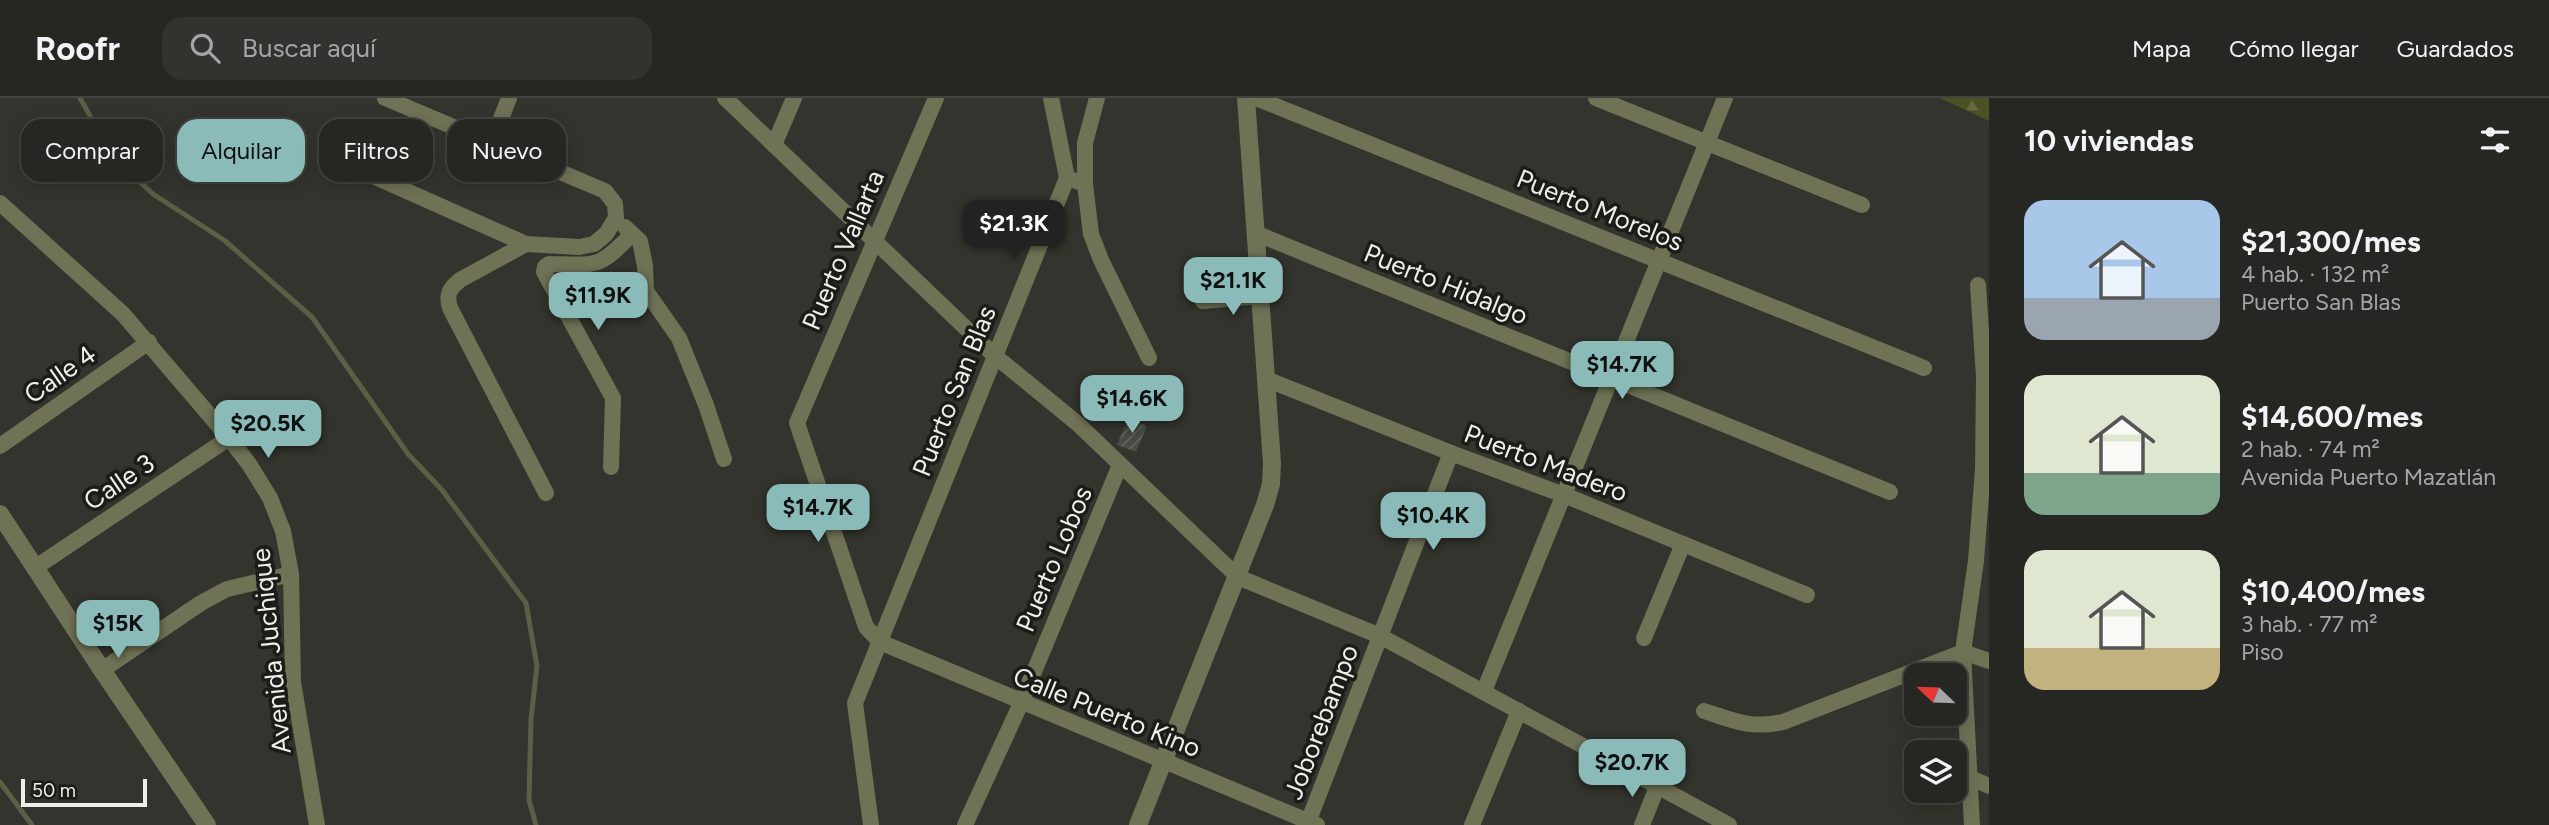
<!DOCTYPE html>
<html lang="es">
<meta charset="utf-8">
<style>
:root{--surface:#262722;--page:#32332f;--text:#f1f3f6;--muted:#a4a5a5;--line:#424440;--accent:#8bbbb9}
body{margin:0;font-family:Figtree,sans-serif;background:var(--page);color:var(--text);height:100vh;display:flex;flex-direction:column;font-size:26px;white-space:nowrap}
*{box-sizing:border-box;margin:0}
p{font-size:23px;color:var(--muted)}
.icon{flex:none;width:38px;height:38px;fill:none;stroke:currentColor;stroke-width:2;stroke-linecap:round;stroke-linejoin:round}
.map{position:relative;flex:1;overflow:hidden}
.panel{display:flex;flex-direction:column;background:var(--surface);width:560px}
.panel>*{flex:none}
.hud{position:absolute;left:21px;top:21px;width:665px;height:63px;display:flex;gap:14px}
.needle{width:46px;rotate:293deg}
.controls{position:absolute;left:1904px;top:565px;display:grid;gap:14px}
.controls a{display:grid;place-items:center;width:63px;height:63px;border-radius:14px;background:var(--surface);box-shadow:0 4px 18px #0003,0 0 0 2px var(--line);font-size:35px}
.scale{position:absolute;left:21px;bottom:18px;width:126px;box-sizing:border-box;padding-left:7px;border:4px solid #eeefeb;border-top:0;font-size:19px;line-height:24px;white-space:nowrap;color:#eeefeb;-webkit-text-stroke:5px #1b1b18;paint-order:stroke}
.price{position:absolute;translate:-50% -60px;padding:0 16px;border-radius:14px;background:var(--accent);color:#111;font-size:23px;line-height:46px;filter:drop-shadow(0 2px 4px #0008)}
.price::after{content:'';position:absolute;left:50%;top:42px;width:21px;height:16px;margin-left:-10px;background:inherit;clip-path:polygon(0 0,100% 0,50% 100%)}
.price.on{background:#222;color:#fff}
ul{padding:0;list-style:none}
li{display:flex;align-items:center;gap:21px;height:175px;padding:0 35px}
li span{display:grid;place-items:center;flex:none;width:196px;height:140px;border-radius:21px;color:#555}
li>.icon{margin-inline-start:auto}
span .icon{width:84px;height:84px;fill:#fffc;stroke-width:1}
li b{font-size:30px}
h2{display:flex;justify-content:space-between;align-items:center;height:84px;padding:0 35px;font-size:30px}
.chip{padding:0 24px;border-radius:21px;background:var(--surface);box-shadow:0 4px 18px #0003,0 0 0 2px var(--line);font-size:24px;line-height:63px}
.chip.on{background:var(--accent);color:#111}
header{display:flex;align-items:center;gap:42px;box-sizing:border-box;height:98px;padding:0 35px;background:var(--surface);border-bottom:2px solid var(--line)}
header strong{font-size:33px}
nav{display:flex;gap:38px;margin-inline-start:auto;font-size:24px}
.search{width:490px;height:63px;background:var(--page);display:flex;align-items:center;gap:18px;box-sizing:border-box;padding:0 24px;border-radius:21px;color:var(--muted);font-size:26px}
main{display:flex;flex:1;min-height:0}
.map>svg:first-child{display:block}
.forest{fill:url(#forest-firs)}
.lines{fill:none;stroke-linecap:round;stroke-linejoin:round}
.stream{stroke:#5d5e46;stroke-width:5}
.building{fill:url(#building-hatch)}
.minor{stroke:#6f7255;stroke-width:16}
.tertiary{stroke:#6f7255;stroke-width:18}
.labels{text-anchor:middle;stroke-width:7;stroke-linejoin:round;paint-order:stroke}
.street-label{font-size:26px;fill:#eeefeb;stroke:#1b1b18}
</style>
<header>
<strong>Roofr</strong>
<div class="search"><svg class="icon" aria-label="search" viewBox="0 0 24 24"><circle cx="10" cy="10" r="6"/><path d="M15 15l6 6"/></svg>Buscar aquí</div>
<nav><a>Mapa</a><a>Cómo llegar</a><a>Guardados</a></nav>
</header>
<main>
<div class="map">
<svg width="1989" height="727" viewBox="0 0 1989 727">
<defs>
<pattern id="forest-firs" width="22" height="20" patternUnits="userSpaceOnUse" patternTransform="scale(1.75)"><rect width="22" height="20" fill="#4d5022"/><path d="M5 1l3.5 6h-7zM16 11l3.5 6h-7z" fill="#676a42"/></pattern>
<pattern id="building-hatch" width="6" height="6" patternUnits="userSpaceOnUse" patternTransform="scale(1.75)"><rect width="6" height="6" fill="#4a4b44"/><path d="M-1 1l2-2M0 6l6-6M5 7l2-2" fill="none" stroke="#64655f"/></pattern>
</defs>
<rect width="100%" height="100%" fill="#33342d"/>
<path class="forest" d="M1940,0H1989V23Z"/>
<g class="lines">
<g class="stream">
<path d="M80,0L114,60L153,96L224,142L312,219L408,356L442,392L526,505L537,568L531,621L529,702L536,727"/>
<path d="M0,684L32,727"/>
</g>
</g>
<path class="building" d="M1128,320L1147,328L1136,354L1117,347Z"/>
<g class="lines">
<g class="minor">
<path d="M725,0L995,258L1078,326L1238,479L1380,538L1729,727"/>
<path d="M936,0L797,325L866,529L880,544L1317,727"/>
<path d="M1051,0L1067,80L1085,86L1091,136L1101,162L1149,260"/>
<path d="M1256,0L1924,270"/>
<path d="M1596,0L1862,107"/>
<path d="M492,44L509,0"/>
<path d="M774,47L794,0"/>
<path d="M337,62L526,146L579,149L594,146L606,136L616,120L615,106L605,93L385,0"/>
<path d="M1085,86V45L1097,0"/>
<path d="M0,105L123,216L229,340L249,366L270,400L283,433L291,476L293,584L317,727"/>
<path d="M625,129L640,143L645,168L646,193L679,240L706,307L724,361"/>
<path d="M1255,135L1890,394"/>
<path d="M526,146L460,182C449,191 446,197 450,210L546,395"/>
<path d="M1203,203L1260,198"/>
<path d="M1266,281L1451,355L1564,397L1807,497"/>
<path d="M0,348L149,244"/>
<path d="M611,369L613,300L544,174L545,169L549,166C598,167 598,171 632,136"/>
<path d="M36,469L229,340"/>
<path d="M1644,540L1683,446"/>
<path d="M1963,554L1989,563"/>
<path d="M102,572L201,505L227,491L291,476"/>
<path d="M1484,593L1725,0"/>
<path d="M1704,613C1734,623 1751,631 1783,624L1963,554"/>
<path d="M1968,679L1989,688"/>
<path d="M871,727L855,605L1067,80"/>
<path d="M965,727L1021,605L1120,367"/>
<path d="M1307,727L1451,355"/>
<path d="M1472,727L1519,613"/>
<path d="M1642,727L1657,689"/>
<path d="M1972,727L1963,554L1976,463L1983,371L1984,279L1978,187"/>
</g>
<g class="tertiary">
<path d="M0,416L102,572L207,727"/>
<path d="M1138,727L1265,407L1271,386L1272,365L1246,0"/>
</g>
</g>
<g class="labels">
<g class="street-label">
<text transform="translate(1600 112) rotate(22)" y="9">Puerto Morelos</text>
<text transform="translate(843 152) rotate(-67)" y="9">Puerto Vallarta</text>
<text transform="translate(1446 186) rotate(22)" y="9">Puerto Hidalgo</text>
<text transform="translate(60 276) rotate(-35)" y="9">Calle 4</text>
<text transform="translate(954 293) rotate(-68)" y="9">Puerto San Blas</text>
<text transform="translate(1546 365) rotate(21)" y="9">Puerto Madero</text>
<text transform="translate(119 384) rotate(-34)" y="9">Calle 3</text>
<text transform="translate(1054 461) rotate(-67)" y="9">Puerto Lobos</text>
<text transform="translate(271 553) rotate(-96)" y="9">Avenida Juchique</text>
<text transform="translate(1107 614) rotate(22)" y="9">Calle Puerto Kino</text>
<text transform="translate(1321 624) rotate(-69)" y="9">Joborebampo</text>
</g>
</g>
</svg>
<div class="controls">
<a><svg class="needle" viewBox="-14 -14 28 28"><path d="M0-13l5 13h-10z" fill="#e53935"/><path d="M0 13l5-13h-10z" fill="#a4a5a5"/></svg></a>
<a><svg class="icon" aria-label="layers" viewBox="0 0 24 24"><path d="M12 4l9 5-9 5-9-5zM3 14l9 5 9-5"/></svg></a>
</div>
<div class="scale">50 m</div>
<b class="price on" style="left:1014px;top:162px">$21.3K</b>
<b class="price" style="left:1233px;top:219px">$21.1K</b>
<b class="price" style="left:598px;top:234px">$11.9K</b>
<b class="price" style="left:1622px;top:303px">$14.7K</b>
<b class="price" style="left:1132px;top:337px">$14.6K</b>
<b class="price" style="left:268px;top:362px">$20.5K</b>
<b class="price" style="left:818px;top:446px">$14.7K</b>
<b class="price" style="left:1433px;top:454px">$10.4K</b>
<b class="price" style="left:118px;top:562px">$15K</b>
<b class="price" style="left:1632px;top:701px">$20.7K</b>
<div class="hud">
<a class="chip">Comprar</a>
<a class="chip on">Alquilar</a>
<a class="chip">Filtros</a>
<a class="chip">Nuevo</a>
</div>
</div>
<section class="panel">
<h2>10 viviendas<svg class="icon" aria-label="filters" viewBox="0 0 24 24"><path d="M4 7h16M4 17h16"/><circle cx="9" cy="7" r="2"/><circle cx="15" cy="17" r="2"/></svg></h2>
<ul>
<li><span style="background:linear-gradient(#a9c7e8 70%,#9aa5b1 0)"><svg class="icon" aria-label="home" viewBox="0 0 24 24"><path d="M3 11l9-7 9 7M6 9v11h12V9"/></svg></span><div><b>$21,300/mes</b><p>4 hab. · 132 m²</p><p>Puerto San Blas</p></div></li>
<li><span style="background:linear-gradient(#dfe7d0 70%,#7fa58c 0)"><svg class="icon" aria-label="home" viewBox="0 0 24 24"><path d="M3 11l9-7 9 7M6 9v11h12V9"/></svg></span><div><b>$14,600/mes</b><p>2 hab. · 74 m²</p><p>Avenida Puerto Mazatlán</p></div></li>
<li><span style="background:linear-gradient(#dfe7d0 70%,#c2b280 0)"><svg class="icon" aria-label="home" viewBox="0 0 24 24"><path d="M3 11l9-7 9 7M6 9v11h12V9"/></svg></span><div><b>$10,400/mes</b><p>3 hab. · 77 m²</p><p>Piso</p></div></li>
</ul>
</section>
</main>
